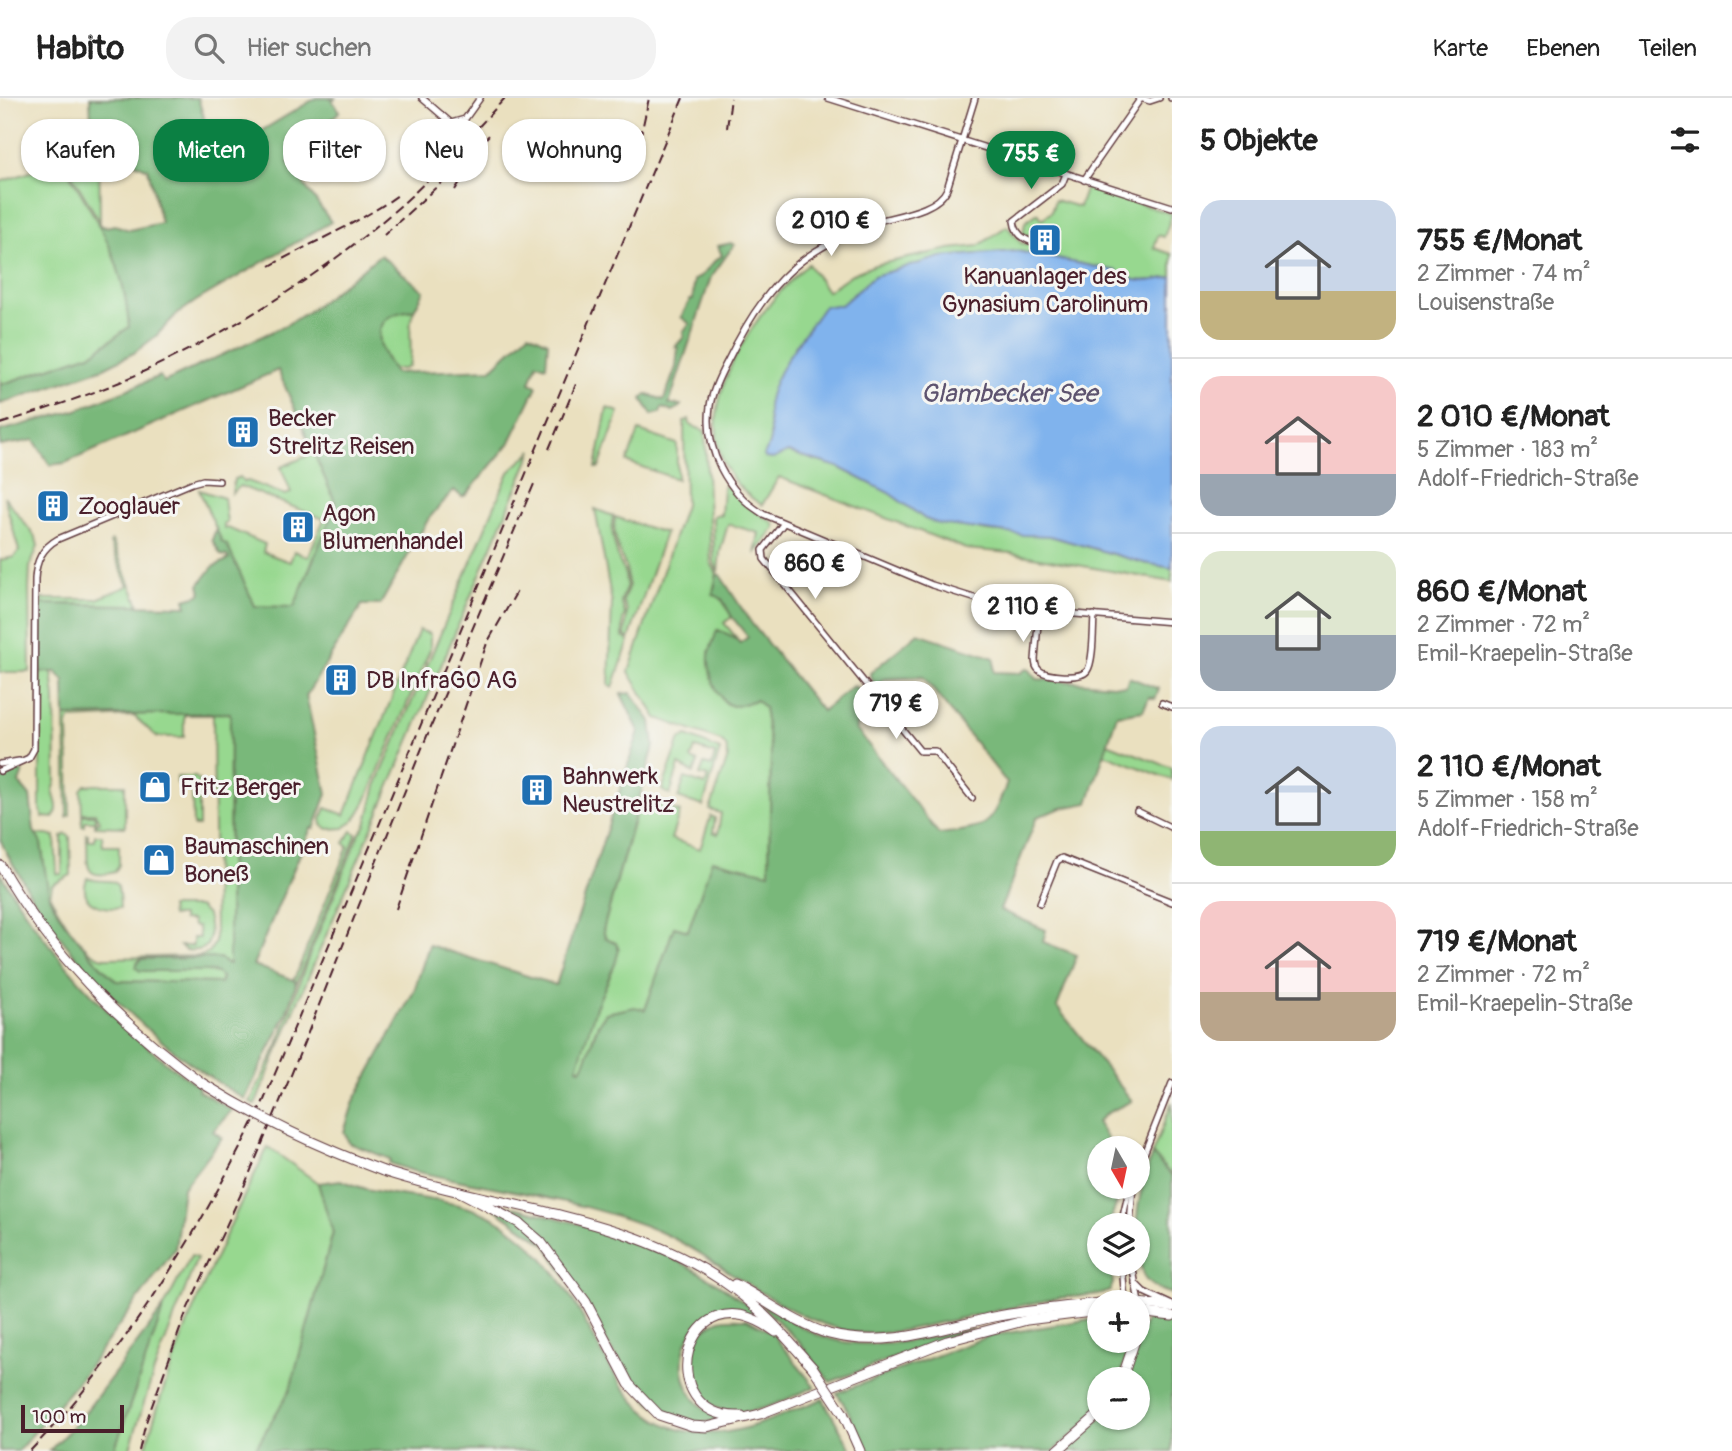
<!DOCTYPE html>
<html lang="de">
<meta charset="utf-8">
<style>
:root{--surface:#fff;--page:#f2f2f2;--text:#222;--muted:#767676;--line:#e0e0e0;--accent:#0b8043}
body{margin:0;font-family:Pangolin,sans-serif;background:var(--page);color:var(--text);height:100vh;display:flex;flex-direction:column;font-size:26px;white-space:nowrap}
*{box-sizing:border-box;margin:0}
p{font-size:23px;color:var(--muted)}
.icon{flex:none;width:38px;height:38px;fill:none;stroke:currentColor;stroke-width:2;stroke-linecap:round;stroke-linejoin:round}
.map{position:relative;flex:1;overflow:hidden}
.side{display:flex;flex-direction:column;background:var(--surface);width:560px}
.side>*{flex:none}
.top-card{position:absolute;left:21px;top:21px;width:665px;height:63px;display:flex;gap:14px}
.needle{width:46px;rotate:171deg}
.controls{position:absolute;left:1087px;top:1038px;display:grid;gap:14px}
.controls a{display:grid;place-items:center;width:63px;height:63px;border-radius:50%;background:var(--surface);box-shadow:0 2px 5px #0004;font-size:35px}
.scale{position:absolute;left:21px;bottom:18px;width:103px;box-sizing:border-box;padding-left:7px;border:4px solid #4a1f2b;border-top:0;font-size:19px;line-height:24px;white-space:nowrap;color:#4a1f2b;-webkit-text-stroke:5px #f6f6f2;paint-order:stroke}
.price{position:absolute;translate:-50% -60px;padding:0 16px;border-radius:24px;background:#fff;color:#222;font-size:23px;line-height:46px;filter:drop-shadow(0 2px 4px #0008)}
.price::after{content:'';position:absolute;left:50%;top:42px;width:21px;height:16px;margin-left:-10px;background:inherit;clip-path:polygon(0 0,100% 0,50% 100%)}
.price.current{background:var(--accent);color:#fff}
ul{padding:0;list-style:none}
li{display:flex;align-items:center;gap:21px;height:175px;padding:0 28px}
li+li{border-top:2px solid var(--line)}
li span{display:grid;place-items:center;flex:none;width:196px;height:140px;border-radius:21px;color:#555}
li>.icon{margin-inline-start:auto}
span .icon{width:84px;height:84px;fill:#fffc;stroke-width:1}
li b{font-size:30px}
h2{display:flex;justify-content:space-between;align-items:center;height:84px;padding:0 28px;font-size:30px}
.chip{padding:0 24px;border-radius:28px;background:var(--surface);box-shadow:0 2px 5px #0004;font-size:24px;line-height:63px}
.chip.current{background:var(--accent);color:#fff}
header{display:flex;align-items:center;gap:42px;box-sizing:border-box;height:98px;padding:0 35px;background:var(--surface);border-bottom:2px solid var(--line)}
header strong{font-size:33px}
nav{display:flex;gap:38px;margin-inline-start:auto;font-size:24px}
.search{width:490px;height:63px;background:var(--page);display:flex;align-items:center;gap:18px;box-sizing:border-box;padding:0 24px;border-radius:28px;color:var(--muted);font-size:26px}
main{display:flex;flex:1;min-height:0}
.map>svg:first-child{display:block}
.green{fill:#97d88f;stroke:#707c5d;stroke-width:2}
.forest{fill:#79b87a;stroke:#626c52;stroke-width:2}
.water{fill:#80b3ed;stroke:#65698c;stroke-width:2}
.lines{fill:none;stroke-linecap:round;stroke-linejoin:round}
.street-casing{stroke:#623c41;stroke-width:8}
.primary-casing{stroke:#623c41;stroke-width:11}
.street{stroke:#fff;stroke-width:5}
.primary{stroke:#fff;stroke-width:9}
.rail{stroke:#4a1f2b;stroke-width:2;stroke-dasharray:10 5;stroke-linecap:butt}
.primary-bridge-casing{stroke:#623c41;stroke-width:11;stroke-linecap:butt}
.primary-bridge{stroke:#fff;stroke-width:9}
.labels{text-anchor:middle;stroke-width:6;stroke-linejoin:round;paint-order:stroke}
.poi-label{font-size:24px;fill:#4a1f2b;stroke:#f6f6f2;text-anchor:start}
.water-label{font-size:26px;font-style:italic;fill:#5d536f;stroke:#f6f6f2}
</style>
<header>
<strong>Habito</strong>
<div class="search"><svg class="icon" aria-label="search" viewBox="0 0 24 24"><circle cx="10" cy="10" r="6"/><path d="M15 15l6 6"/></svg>Hier suchen</div>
<nav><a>Karte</a><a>Ebenen</a><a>Teilen</a></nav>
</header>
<main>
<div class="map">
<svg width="1172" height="1353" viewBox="0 0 1172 1353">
<rect width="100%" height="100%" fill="#f6f6f2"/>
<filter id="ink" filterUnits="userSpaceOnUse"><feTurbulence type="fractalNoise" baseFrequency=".0143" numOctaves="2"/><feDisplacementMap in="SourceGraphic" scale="14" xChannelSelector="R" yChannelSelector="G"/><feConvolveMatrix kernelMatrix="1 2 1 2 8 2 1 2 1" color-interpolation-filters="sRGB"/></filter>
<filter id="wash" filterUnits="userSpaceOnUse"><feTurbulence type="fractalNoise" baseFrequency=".00686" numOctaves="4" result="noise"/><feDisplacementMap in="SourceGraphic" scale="28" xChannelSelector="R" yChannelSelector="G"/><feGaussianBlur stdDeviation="1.57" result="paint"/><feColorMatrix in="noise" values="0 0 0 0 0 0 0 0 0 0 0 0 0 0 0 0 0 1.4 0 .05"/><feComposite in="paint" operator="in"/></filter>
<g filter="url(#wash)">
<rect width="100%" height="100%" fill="#eae0bf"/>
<g class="green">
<path d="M92,44L99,48L100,124L63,62L84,55Z"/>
<path d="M60,64L64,66L108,142L126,194L129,229L93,255L0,287V84Z"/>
<path d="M1086,89L1172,116L1164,139L1158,137L1154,150L1172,156V179C1150,183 1134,187 1116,173L1017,153L941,159L853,197L840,208H824L781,273L773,291L768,309L771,343L766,353L769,361L788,354L838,369L889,395L925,421L987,433L1050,438L1144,465L1172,470V484L1011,455L966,451L779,379L762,407C664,345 745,221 808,166L827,193L852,176L875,167L950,151L978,148L1007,128L1021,145L1052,151L1054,142L1023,136L1025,124L1038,115L1042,121L1051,114L1055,102L1079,109Z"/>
<path d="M414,212C406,231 414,249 409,268L404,271H392C390,265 386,262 384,256C372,227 384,215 414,212Z"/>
<path d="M607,310L619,314L599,370H596Z"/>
<path d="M689,321L690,327L705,333L711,465L717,476L713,494L721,500L732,519L724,525L736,539L725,537L719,532C715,536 714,547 709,554C712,568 714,607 734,608C741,608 749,603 757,602L764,609L771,655L769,776L712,763L688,833L674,829L645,912C636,909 631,911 623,912C588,914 596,950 581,971L576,967L596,909L615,866L603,832L640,701L680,714L671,741L700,751L711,718L715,720L713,734L718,736L721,715L710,712L728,659L726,648L721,643L657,620L629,574L685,407L684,324Z"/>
<path d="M639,333L677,346V381L627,364Z"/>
<path d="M533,352L293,915L255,1007L250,1004L277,949L307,863L359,736L366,727L376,688L509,374Z"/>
<path d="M314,355L336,406L294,509H255L227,447L222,444L199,392L224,400L227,425L224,426V431L228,430L265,446L263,454L290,464L294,453L308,459L324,421L240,388L232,395L234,381L240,379L244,384L248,383L285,397L291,395L281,369Z"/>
<path d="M726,386L744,406L774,425L775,430L755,456L759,435L728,426L720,454L718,474L714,464L713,418L719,416L721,417L723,389Z"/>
<path d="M4,398L36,440L38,448L30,469L29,490L30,574H0V462L14,459L19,453Z"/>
<path d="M595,411L613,418C610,433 615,448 619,462C620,467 625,472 625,477C626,480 625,484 627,487L621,503L625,516L623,521V539L629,543L613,589L609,588L612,505Z"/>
<path d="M615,419L665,435L629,541L625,538L627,512L623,503L629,487C626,481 628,474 625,467C619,454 612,435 615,419Z"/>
<path d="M112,443L139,507L41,506V501H97L128,488L110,445Z"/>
<path d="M419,532L430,536V552L366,703L356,720L344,730L328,731L322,727L321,721L326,710L345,717Z"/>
<path d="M40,574H52L55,600L56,683L53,693C55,702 61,711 53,720L43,719L40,712Z"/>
<path d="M230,614L229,866H226L220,860L141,861L137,864L140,873H207L217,875L222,881L220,885L116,883C96,863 57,825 49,799C42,778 48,755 35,736L55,738L57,776H62V739L66,736L70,739L71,777L52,787L50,798C61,817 83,859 106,860L201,858L209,855L215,844L213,617H184V639H157L134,618L70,621L68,627L70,717L67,719L65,618Z"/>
<path d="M687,638L720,652L703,708L678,700L685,680L705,687L708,679L700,677L704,666L712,668L715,656L695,650L691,661L698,664L694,675L679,667L670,697L662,692L680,641Z"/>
<path d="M1107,645L1172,670V682L1104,656Z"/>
<path d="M177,679H195L199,682V728H193L192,691H185L184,685H177Z"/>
<path d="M85,687H125V729L95,728V723H85V728H82V717H94L97,725L100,724L95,715H82L81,692Z"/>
<path d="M352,733L356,736L355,740L296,886L294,882L348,748L344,745Z"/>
<path d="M86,736H88V742H95V737H102L103,748H119V767L115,774C77,785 91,758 86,736Z"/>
<path d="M87,780C114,789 119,771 120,810C99,811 78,805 87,780Z"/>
<path d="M170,809H199L207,817C210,829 214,851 197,852C189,853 185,853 180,848H193V840H199L198,829L193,828L192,823L182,822V818H171Z"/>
<path d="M1172,1004V1078L1152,1056Z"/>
<path d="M268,1049L318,1085L333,1134L290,1292L254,1353H145C173,1247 220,1146 268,1049Z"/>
<path d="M191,1158L197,1160L154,1273L129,1353H114L164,1209Z"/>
</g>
<g class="forest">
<path d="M90,0H198L216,60L316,0H335L332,3L340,13L288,64L331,124L196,203L176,217L156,238L134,255L104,270L0,306V287L93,255L129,229C126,192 117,158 98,126L105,129L115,127L129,132L161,125L148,71L92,44Z"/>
<path d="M731,145L734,147L711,179L669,306L681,307L680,309L673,313L662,310L660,315L652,317L642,301L646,296L664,302L676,269L678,250L675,249L684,239L683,234L690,226L681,219L690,202H693L694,182C709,176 709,163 722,158L718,148Z"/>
<path d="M380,157L424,193L414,212C369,216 374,246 395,275L491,271L529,235L548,244L546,268L537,265L530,285L537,288L509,346L466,397L462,399L454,392L429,420L380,507H362L306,598L327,696L314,731L311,730L253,867L294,882L296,886L286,916L245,1001C158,951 67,865 19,776C13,766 5,754 1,743C0,731 0,694 0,679L19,672L23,674L19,685L30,698L34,733L41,745L49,799L64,824L93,860L116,883L220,885L222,881L217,875L207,873H140L135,869L141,861L220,860L226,866H229L230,615L65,618L64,583L56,574H40L39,508L41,506L187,508L185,501L199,497L201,494L199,487L213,469L229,461L227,458L221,457L212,442L216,431L222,444L227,447L255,508L294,509L336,406L278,272L65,365L50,367L34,342L0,348V333L77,312L160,278L164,284L284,228L308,214Z"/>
<path d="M717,476L720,477L752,526L822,613L853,588L869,596L866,600L870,606L858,615L856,631L939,736C986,730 989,731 1007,685L923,579L885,581L875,590L870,575L918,535L994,560V574L1020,575L1028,570L1037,581L1126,588L1129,579L1159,591L1155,601L1149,599L1143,613L1117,617L1088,705L1062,710L1037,719L1000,812L1046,832L1043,844L1077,857L1057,909L1132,1003L1107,1015L1097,1024L1113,1050H1099V1088L1122,1089L1109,1127H1099V1166H1111L1113,1185L1110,1193L1101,1196L1058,1200L905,1232C888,1235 870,1237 853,1234C777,1220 717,1155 646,1128C571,1100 491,1090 413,1073L389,1065L390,1061L349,1045L344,1034L354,1003L414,893L429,847L556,887L639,633L621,596L631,595L651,623L654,648L603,832L605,839L616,845L619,852L615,866L596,909L577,970L581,971C592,955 592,931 606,915L635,909L645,912L674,829L688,833L712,762L769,775L771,655L764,609L756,602C749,603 742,608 735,608C717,608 705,567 710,553C712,545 715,540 717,532C724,534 735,539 740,545L748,539L732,519L722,501L713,496Z"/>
<path d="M0,775C51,860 118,932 199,989L198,992L232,1012L213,1033L222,1040L183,1090L175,1151L76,1286L18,1353H0Z"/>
<path d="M1152,1056L1172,1078V1196C1162,1193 1150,1189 1144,1179C1142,1175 1141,1168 1140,1163C1132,1123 1139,1095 1152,1056Z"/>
<path d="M341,1082C351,1086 361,1090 371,1092C416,1102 464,1100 504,1126C530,1144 553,1169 569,1196C611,1262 630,1347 727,1334C760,1329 792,1312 823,1301L852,1353H254L290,1292L333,1135L318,1085Z"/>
<path d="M490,1104C587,1125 682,1149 759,1217C747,1217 735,1211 721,1214C677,1224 670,1286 705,1311C714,1318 725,1320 736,1321L695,1325L676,1321L653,1307L632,1285L545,1146L488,1106Z"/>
<path d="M760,1206C779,1212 797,1229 818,1237C869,1256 923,1241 974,1230L830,1284L799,1244Z"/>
<path d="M164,1209L114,1353H49L80,1321Z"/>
<path d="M1149,1219L1172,1221V1353H1063L1101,1320H1138V1281H1126C1132,1267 1140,1227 1149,1219Z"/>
<path d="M747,1221L771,1234L815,1289C790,1299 761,1316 733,1314C684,1312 674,1238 720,1222C728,1220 739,1221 747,1221Z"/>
<path d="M1085,1222H1099V1242L1132,1243L1119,1281H1099V1311L1085,1326L1053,1353H864L848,1313L837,1295L989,1238Z"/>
</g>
<path class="water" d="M1017,153L1116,173C1134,187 1150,183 1172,179V470L1144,465L1050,438L1023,437L939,426L925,421L889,395L838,369L788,354L773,361L765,360L764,357C776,336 767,330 768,309C771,276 805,235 824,208H840L874,178L941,159Z"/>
</g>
<g filter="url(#ink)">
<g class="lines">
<defs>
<g id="street">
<path d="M422,0L451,25L465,21L480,0"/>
<path d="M828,0L1172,109"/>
<path d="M975,0L947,91C936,116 886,118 862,128C846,135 831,144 816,153C774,179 748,221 727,264C720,277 712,293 710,308C704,352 727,394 763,416L932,487L977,501L1039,513L1172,524"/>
<path d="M1140,0L1150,3L1159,0"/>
<path d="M1171,0H1172"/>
<path d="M1084,82L1141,0"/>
<path d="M1052,149C1035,145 1016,143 1014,123L1062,86L1066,76"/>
<path d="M783,426L763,452L764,461L920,653H935L972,700"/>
<path d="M1039,513L1035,562C1036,567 1035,569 1039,572C1046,579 1081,581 1087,573C1094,564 1093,529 1094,517"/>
<path d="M1162,605L1172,609"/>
<path d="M0,666L19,663"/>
<path d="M0,673L29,660L34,651L35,481C36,463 42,450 58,441L192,385L203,382L219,383"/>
<path d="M1137,713L1172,730"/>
<path d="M1040,805L1057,763L1062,760L1172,804"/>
<path d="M1138,1071L1172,985"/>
<path d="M1121,1127L1130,1088"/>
<path d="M1130,1127L1133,1088"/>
<path d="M1122,1166L1125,1204"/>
<path d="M1132,1166L1139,1205"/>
<path d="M1135,1185L1144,1194L1172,1207"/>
</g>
<g id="primary">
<path d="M0,767C52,857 118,924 202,985"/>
<path d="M383,1073C501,1112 630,1115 734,1191C765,1214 788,1242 813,1270"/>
<path d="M460,1094L519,1125L541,1144L586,1204L629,1286L659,1317L692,1328L707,1329L760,1316L947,1243L1027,1222L1099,1213"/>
<path d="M735,1186C766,1202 795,1226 829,1236C885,1251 939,1231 993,1219C1028,1212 1064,1209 1099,1205"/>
<path d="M1111,1204H1127"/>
<path d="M1138,1205L1172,1209"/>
<path d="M1138,1214L1172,1218"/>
<path d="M1138,1231L1139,1210"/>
<path d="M1122,1281L1135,1242"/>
<path d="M843,1315L860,1353"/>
<path d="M742,1318C649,1323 682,1165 776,1234"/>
<path d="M1057,1353L1099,1316"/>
</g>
</defs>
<use href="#street" class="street-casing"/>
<use href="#primary" class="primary-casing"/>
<use href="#street" class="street"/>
<use href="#primary" class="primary"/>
<g class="rail">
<path d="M727,30L731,0"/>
<path d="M640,41L649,0"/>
<path d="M455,92L474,62"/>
<path d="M384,137L453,74L492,34"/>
<path d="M270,168C312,144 358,126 398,97"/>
<path d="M0,326C40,313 81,300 120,284C224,239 326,176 410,99C443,68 474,34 505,0"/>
<path d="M549,351L576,286"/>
<path d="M396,811L487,545L519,490"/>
<path d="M30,1353C129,1250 202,1130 264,1002L683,0"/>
<path d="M139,1353L146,1324L187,1212L240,1098L289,982L424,645L534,386"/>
</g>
<defs>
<g id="primary-bridge">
<path d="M202,985C262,1022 316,1048 383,1073"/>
<path d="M813,1270L843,1315"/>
</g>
</defs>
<use href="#primary-bridge" class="primary-bridge-casing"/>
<use href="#primary-bridge" class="primary-bridge"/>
</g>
</g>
<defs>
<symbol id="building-square" viewBox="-11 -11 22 22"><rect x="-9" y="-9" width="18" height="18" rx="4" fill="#1f6fb2" stroke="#f6f6f2"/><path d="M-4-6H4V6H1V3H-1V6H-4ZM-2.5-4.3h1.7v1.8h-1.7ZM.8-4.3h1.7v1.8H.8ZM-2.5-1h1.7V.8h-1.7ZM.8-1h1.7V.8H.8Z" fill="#fff"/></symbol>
<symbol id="shop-square" viewBox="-11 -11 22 22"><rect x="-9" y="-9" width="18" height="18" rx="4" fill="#1f6fb2" stroke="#f6f6f2"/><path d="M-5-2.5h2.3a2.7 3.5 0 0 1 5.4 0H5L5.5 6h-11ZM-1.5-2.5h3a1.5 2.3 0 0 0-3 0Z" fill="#fff"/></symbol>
</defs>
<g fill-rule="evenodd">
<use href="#building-square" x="1026" y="123" width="38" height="38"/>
<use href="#building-square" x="224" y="315" width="38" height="38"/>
<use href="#building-square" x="34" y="389" width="38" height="38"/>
<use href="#building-square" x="279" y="410" width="38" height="38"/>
<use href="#building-square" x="322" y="563" width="38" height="38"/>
<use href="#shop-square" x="136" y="670" width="38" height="38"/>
<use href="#building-square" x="518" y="673" width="38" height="38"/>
<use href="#shop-square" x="140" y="743" width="38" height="38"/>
</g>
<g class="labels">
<g class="poi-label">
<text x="1045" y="186" text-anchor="middle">Kanuanlager des<tspan x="1045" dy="28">Gynasium Carolinum</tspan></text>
<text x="268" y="328">Becker<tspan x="268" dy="28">Strelitz Reisen</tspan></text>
<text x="78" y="416">Zooglauer</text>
<text x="322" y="423">Agon<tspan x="322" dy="28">Blumenhandel</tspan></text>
<text x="366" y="590">DB InfraGO AG</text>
<text x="562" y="686">Bahnwerk<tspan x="562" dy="28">Neustrelitz</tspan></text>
<text x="180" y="697">Fritz Berger</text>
<text x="184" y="756">Baumaschinen<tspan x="184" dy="28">Boneß</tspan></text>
</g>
<g class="water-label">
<text x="1009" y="304">Glambecker See</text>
</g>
</g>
</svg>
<div class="controls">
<a><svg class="needle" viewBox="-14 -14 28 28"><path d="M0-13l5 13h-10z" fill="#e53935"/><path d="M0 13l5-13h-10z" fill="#767676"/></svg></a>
<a><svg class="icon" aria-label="layers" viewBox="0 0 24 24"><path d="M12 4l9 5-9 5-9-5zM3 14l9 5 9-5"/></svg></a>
<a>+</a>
<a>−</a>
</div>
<div class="scale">100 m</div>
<b class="price current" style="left:1031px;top:93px">755 €</b>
<b class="price" style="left:831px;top:160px">2 010 €</b>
<b class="price" style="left:815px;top:503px">860 €</b>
<b class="price" style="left:1023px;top:546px">2 110 €</b>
<b class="price" style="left:896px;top:643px">719 €</b>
<div class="top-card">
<a class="chip">Kaufen</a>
<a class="chip current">Mieten</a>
<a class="chip">Filter</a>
<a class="chip">Neu</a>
<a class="chip">Wohnung</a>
</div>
</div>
<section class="side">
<h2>5 Objekte<svg class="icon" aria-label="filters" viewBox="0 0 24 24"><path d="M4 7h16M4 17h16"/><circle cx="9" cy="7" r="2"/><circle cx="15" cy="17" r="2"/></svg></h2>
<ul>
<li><span style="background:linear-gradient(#c9d6e8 65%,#c2b280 0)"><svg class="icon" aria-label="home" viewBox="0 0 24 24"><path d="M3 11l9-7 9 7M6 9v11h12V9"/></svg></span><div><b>755 €/Monat</b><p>2 Zimmer · 74 m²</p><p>Louisenstraße</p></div></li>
<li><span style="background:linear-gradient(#f6c9c9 70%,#9aa5b1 0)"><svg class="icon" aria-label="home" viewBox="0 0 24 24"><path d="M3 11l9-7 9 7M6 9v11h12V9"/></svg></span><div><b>2 010 €/Monat</b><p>5 Zimmer · 183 m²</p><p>Adolf-Friedrich-Straße</p></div></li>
<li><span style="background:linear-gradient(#dfe7d0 60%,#9aa5b1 0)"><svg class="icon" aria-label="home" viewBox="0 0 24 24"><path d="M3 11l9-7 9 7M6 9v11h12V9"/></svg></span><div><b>860 €/Monat</b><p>2 Zimmer · 72 m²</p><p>Emil-Kraepelin-Straße</p></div></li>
<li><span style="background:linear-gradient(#c9d6e8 75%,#8fb573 0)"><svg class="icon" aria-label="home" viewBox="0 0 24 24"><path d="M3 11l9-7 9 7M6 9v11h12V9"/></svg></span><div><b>2 110 €/Monat</b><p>5 Zimmer · 158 m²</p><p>Adolf-Friedrich-Straße</p></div></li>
<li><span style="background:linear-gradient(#f6c9c9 65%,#b9a48a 0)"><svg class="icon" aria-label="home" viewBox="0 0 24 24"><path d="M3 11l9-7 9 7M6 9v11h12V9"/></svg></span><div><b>719 €/Monat</b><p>2 Zimmer · 72 m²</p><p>Emil-Kraepelin-Straße</p></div></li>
</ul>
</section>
</main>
